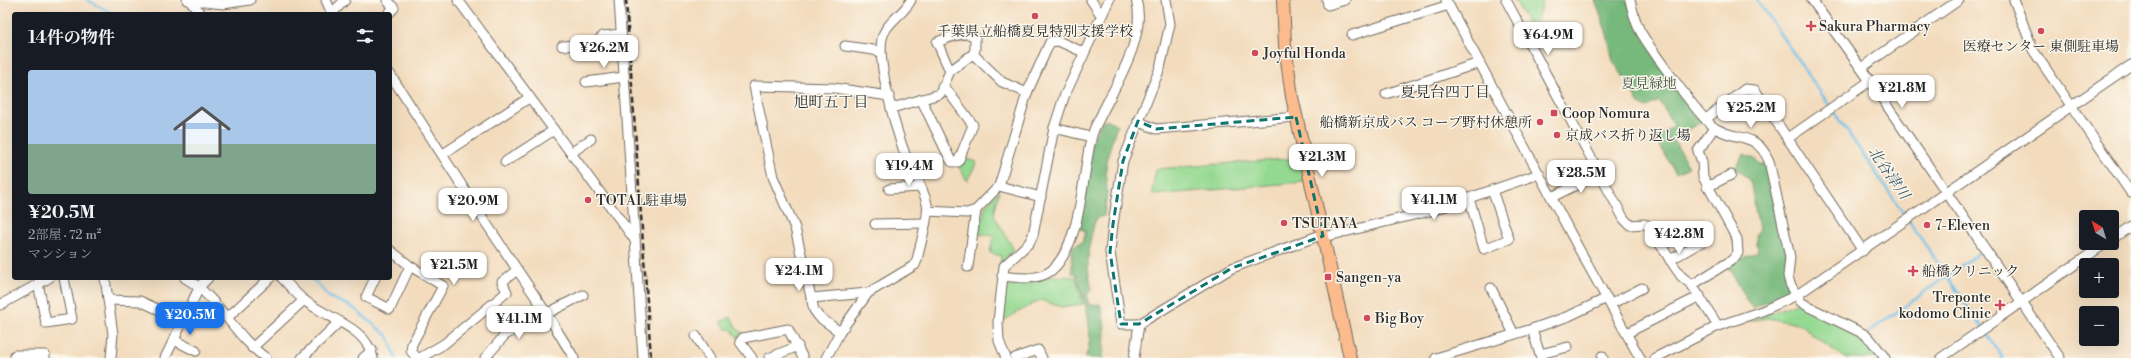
<!DOCTYPE html>
<html lang="ja">
<meta charset="utf-8">
<style>
:root{--surface:#171b24;--page:#20242c;--text:#f1f3f6;--muted:#9ea1a6;--line:#363941;--accent:#1a73e8}
body{margin:0;font-family:"Libre Bodoni","Noto Serif JP",serif;background:var(--page);color:var(--text);height:100vh;display:flex;flex-direction:column;font-size:15px;white-space:nowrap}
*{box-sizing:border-box;margin:0}
p{font-size:13px;color:var(--muted)}
.icon{flex:none;width:22px;height:22px;fill:none;stroke:currentColor;stroke-width:2;stroke-linecap:round;stroke-linejoin:round}
.map{position:relative;flex:1;overflow:hidden}
.drawer{position:absolute;left:12px;top:12px;width:380px;height:268px;display:flex;flex-direction:column;background:var(--surface);border-radius:4px;box-shadow:0 4px 16px #0002}
.drawer>*{flex:none}
.needle{width:26px;rotate:322deg}
.controls{position:absolute;left:2079px;top:210px;display:grid;gap:8px}
.controls a{display:grid;place-items:center;width:40px;height:40px;border-radius:4px;background:var(--surface);box-shadow:0 4px 16px #0002;font-size:20px}
.price{position:absolute;translate:-50% -34px;padding:0 9px;border-radius:8px;background:#fff;color:#222;font-size:13px;line-height:26px;filter:drop-shadow(0 1px 2px #0008)}
.price::after{content:'';position:absolute;left:50%;top:24px;width:12px;height:9px;margin-left:-6px;background:inherit;clip-path:polygon(0 0,100% 0,50% 100%)}
.price.selected{background:var(--accent);color:#fff}
ul{padding:0;list-style:none}
li{display:grid;align-content:center;gap:8px;height:212px;padding:0 16px}
li+li{border-top:1px solid var(--line)}
li span{display:grid;place-items:center;height:124px;border-radius:4px;color:#555}
li>.icon{margin-inline-start:auto}
span .icon{width:72px;height:72px;fill:#fffc;stroke-width:1}
li b{font-size:17px}
h2{display:flex;justify-content:space-between;align-items:center;height:48px;padding:0 16px;font-size:17px}
.map>svg:first-child{display:block}
.green{fill:#94d991;stroke:#60825e}
.forest{fill:#77b97b;stroke:#517253}
.lines{fill:none;stroke-linecap:round;stroke-linejoin:round}
.stream{stroke:#6dc0e9;stroke-width:2.5}
.minor-casing{stroke:#71695e;stroke-width:11}
.major-casing{stroke:#71695e;stroke-width:14}
.minor{stroke:#fff;stroke-width:9}
.major{stroke:#fbbb8d;stroke-width:12}
.rail{stroke:#2b2b2b;stroke-width:2.5;stroke-dasharray:6 3;stroke-linecap:butt}
.marked{fill:none;stroke:#0f766e;stroke-width:3;stroke-dasharray:8 5;stroke-linejoin:round}
.poi-dot{fill:#d1495b;stroke:#fbf7ec;stroke-width:1.5}
.labels{text-anchor:middle;stroke-width:3;stroke-linejoin:round;paint-order:stroke}
.poi-label{font-size:14px;fill:#2b2b2b;stroke:#fbf7ec;text-anchor:start}
.park-label{font-size:14px;fill:#455644;stroke:#fbf7ec}
.neighbourhood-label{font-size:15px;fill:#2b2b2b;stroke:#fbf7ec}
.water-label{font-size:15px;font-style:italic;fill:#3f5864;stroke:#fbf7ec}
</style>
<div class="map">
<svg width="2131" height="358" viewBox="0 0 2131 358">
<rect width="100%" height="100%" fill="#fbf7ec"/>
<filter id="ink" filterUnits="userSpaceOnUse"><feTurbulence type="fractalNoise" baseFrequency=".025" numOctaves="2"/><feDisplacementMap in="SourceGraphic" scale="8" xChannelSelector="R" yChannelSelector="G"/><feConvolveMatrix kernelMatrix="1 2 1 2 8 2 1 2 1" color-interpolation-filters="sRGB"/></filter>
<filter id="wash" filterUnits="userSpaceOnUse"><feTurbulence type="fractalNoise" baseFrequency=".012" numOctaves="4" result="noise"/><feDisplacementMap in="SourceGraphic" scale="16" xChannelSelector="R" yChannelSelector="G"/><feGaussianBlur stdDeviation="0.9" result="paint"/><feColorMatrix in="noise" values="0 0 0 0 0 0 0 0 0 0 0 0 0 0 0 0 0 1.4 0 .05"/><feComposite in="paint" operator="in"/></filter>
<g filter="url(#wash)">
<rect width="100%" height="100%" fill="#f3dcbd"/>
<g class="green">
<path d="M1515,0H1543L1533,33Z"/>
<path d="M963,158L977,162L967,181L959,167Z"/>
<path d="M1299,158L1304,182L1155,195L1152,193L1156,169Z"/>
<path d="M999,191L994,215L1014,250L1006,257L999,271L1001,256L990,253L993,236L979,234L985,206Z"/>
<path d="M1049,276L1076,277L1083,304L1061,307L1040,300L1004,320C1003,308 1002,291 1011,282L1027,284Z"/>
<path d="M1799,302L1863,337L1882,358H1845L1811,334L1803,325L1768,318L1750,321Z"/>
<path d="M731,317L737,329L744,334L740,335L738,338L731,329H726L721,322Z"/>
</g>
<g class="forest">
<path d="M1595,0H1628V5L1702,121L1673,139L1689,167L1676,173L1655,138L1674,126L1659,101L1645,108L1637,102L1629,85L1613,61L1607,34Z"/>
<path d="M1109,120L1117,125L1106,161L1107,193L1104,216L1096,218C1088,246 1085,262 1092,290L1087,295L1089,305L1100,304C1107,326 1105,335 1103,358H1085C1097,332 1083,301 1077,275L1072,273V247L1082,242L1086,232L1077,227L1092,141L1102,121Z"/>
<path d="M1744,154L1755,159L1759,164H1767L1787,256L1792,291L1752,308L1728,267L1739,259L1758,252L1756,234L1759,230L1750,180L1735,168Z"/>
</g>
<g class="lines">
<g class="stream">
<path d="M87,0L114,14"/>
<path d="M1757,0L1906,217"/>
<path d="M1909,221L2003,358"/>
<path d="M309,278L316,282L329,297L352,307L388,336L396,358"/>
<path d="M1869,332L1979,253"/>
</g>
</g>
</g>
<g filter="url(#ink)">
<g class="lines">
<defs>
<g id="minor">
<path d="M187,0L223,4L250,0"/>
<path d="M326,0L332,14"/>
<path d="M387,0L394,8L388,14"/>
<path d="M458,0L635,240"/>
<path d="M619,0L643,358"/>
<path d="M1091,0L1101,15"/>
<path d="M1166,0L1170,24L1160,68L1123,161L1113,224L1110,252L1121,324H1139L1232,268L1318,236H1328L1434,210L1539,174"/>
<path d="M1327,0L1328,5L1345,0"/>
<path d="M1446,0L1579,249L1640,358"/>
<path d="M1506,0L1624,219L1630,225L1644,224L1650,226L1670,260L1681,276L1692,285L1718,326"/>
<path d="M1630,0C1632,9 1635,20 1639,29C1647,44 1702,121 1715,128C1738,142 1756,131 1769,161L1790,257L1788,276L1790,284L1801,302L1809,307L1864,334L1871,340L1885,358"/>
<path d="M1812,0L1870,81L2060,358"/>
<path d="M2014,0L2033,50L2131,193"/>
<path d="M190,1L201,14"/>
<path d="M331,14L345,0"/>
<path d="M1352,35L1449,5"/>
<path d="M562,46L594,44L603,36L621,34"/>
<path d="M845,46L880,51"/>
<path d="M973,54L1002,82L1027,93"/>
<path d="M1861,68L1959,0"/>
<path d="M390,74L486,223L547,314L574,358"/>
<path d="M586,82L624,77"/>
<path d="M1386,94L1479,63"/>
<path d="M921,99L950,159L952,162H958L973,125L947,90L942,87"/>
<path d="M892,108L940,94L950,71L973,54L975,50V37C966,29 947,39 937,42L950,71"/>
<path d="M1706,119L1745,89L1755,90L1863,251"/>
<path d="M1138,121L1156,129L1296,117"/>
<path d="M1054,128L1091,137"/>
<path d="M1787,139L1870,81"/>
<path d="M571,153L591,139"/>
<path d="M443,154L529,98"/>
<path d="M505,162L554,130"/>
<path d="M999,186L1027,93L1050,42L1058,41L1083,52"/>
<path d="M1707,187L1731,175"/>
<path d="M889,189L920,187"/>
<path d="M1552,197L1600,173"/>
<path d="M1469,198L1484,249L1509,239L1492,190"/>
<path d="M927,211L967,213L976,210L999,186L1041,197"/>
<path d="M875,224L925,223"/>
<path d="M2112,239L2131,226"/>
<path d="M1661,246L1686,231"/>
<path d="M390,250L410,266L443,286L412,344L411,351L417,358"/>
<path d="M1670,260L1705,240"/>
<path d="M968,267L976,210"/>
<path d="M1002,276C1019,278 1043,282 1056,266C1082,235 1082,177 1091,139C1093,129 1099,120 1103,111C1118,81 1147,34 1136,0"/>
<path d="M105,278L113,334L111,358"/>
<path d="M185,278C219,297 234,336 266,358"/>
<path d="M282,278C289,285 296,294 304,300C326,318 367,327 373,358"/>
<path d="M375,278L366,297L390,309L410,266"/>
<path d="M38,283L46,323L72,319L64,278"/>
<path d="M1692,285L1732,260L1738,253L1737,239L1703,177L1702,162L1698,151L1714,128"/>
<path d="M1491,288L1514,334"/>
<path d="M811,298L868,293"/>
<path d="M108,300L140,301L183,321"/>
<path d="M1611,304L1642,288"/>
<path d="M0,305L49,278"/>
<path d="M227,318L270,278"/>
<path d="M1532,329L1569,316L1607,298"/>
<path d="M840,332L819,317L814,310L795,228L773,177L754,86L834,88L889,96"/>
<path d="M1627,333L1700,296"/>
<path d="M696,336L710,358"/>
<path d="M174,340L196,351"/>
<path d="M252,348L304,300"/>
<path d="M1540,354L1568,347"/>
<path d="M1602,356L1603,358"/>
<path d="M15,358V355H45V358"/>
<path d="M165,358L200,286L208,278"/>
<path d="M302,358L339,322"/>
<path d="M363,358L372,350"/>
<path d="M420,358L444,344L507,292L502,282L517,270"/>
<path d="M485,358L505,335L583,295"/>
<path d="M752,358L740,342L743,338L788,329L803,358"/>
<path d="M769,358L798,346"/>
<path d="M826,358L840,332L868,293L915,265L917,260C919,249 930,213 927,204C923,186 912,170 905,154C896,130 875,58 883,35C888,21 904,14 911,0"/>
<path d="M1006,358L999,341L998,322L1004,266L1029,243L1033,235L1054,128L1064,97L1109,0"/>
<path d="M1015,358L1038,350L1042,358"/>
<path d="M1134,358L1139,324"/>
<path d="M1436,358L1532,329L1541,358"/>
<path d="M1655,358L1718,326L1762,311L1797,295L2131,65"/>
<path d="M1941,358L2106,243"/>
</g>
<path id="major" d="M1283,0L1285,45L1292,97L1350,358"/>
</defs>
<use href="#minor" class="minor-casing"/>
<use href="#major" class="major-casing"/>
<use href="#minor" class="minor"/>
<use href="#major" class="major"/>
<path class="rail" d="M626,0L651,358"/>
</g>
</g>
<path class="marked" d="M1296,117L1323,236L1232,268L1139,324H1121L1110,252L1113,224L1123,161L1138,121L1156,129Z"/>
<g class="poi-dot">
<circle cx="1035" cy="16" r="4"/>
<path d="M1809 20h4v4h4v4h-4v4h-4v-4h-4v-4h4z"/>
<circle cx="2041" cy="31" r="4"/>
<circle cx="1255" cy="53" r="4"/>
<rect x="1550" y="109" width="8" height="8" rx="2"/>
<circle cx="1540" cy="122" r="4"/>
<circle cx="1557" cy="135" r="4"/>
<circle cx="588" cy="200" r="4"/>
<circle cx="1284" cy="223" r="4"/>
<circle cx="1927" cy="225" r="4"/>
<path d="M1911 265h4v4h4v4h-4v4h-4v-4h-4v-4h4z"/>
<rect x="1324" y="273" width="8" height="8" rx="2"/>
<path d="M1998 299h4v4h4v4h-4v4h-4v-4h-4v-4h4z"/>
<circle cx="1367" cy="318" r="4"/>
</g>
<g class="labels">
<g class="poi-label">
<text x="1819" y="31">Sakura Pharmacy</text>
<text x="1035" y="36" text-anchor="middle">千葉県立船橋夏見特別支援学校</text>
<text x="2041" y="51" text-anchor="middle">医療センター 東側駐車場</text>
<text x="1263" y="58">Joyful Honda</text>
<text x="1562" y="118">Coop Nomura</text>
<text x="1532" y="127" text-anchor="end">船橋新京成バス コープ野村休憩所</text>
<text x="1565" y="140">京成バス折り返し場</text>
<text x="596" y="205">TOTAL駐車場</text>
<text x="1292" y="228">TSUTAYA</text>
<text x="1935" y="230">7-Eleven</text>
<text x="1922" y="276">船橋クリニック</text>
<text x="1336" y="282">Sangen-ya</text>
<text x="1991" y="302" text-anchor="end">Treponte<tspan x="1991" dy="16">kodomo Clinic</tspan></text>
<text x="1375" y="323">Big Boy</text>
</g>
<g class="park-label">
<text x="1649" y="88">夏見緑地</text>
</g>
<g class="neighbourhood-label">
<text x="1445" y="97">夏見台四丁目</text>
<text x="831" y="107">旭町五丁目</text>
</g>
<g class="water-label">
<text transform="translate(1889 173) rotate(55)" y="5">北谷津川</text>
</g>
</g>
</svg>
<div class="controls">
<a><svg class="needle" viewBox="-14 -14 28 28"><path d="M0-13l5 13h-10z" fill="#e53935"/><path d="M0 13l5-13h-10z" fill="#9ea1a6"/></svg></a>
<a>+</a>
<a>−</a>
</div>
<b class="price" style="left:1548px;top:56px">¥64.9M</b>
<b class="price" style="left:604px;top:69px">¥26.2M</b>
<b class="price" style="left:1902px;top:109px">¥21.8M</b>
<b class="price" style="left:1751px;top:129px">¥25.2M</b>
<b class="price" style="left:1322px;top:178px">¥21.3M</b>
<b class="price" style="left:909px;top:187px">¥19.4M</b>
<b class="price" style="left:1581px;top:194px">¥28.5M</b>
<b class="price" style="left:1434px;top:221px">¥41.1M</b>
<b class="price" style="left:473px;top:222px">¥20.9M</b>
<b class="price" style="left:1679px;top:255px">¥42.8M</b>
<b class="price" style="left:454px;top:286px">¥21.5M</b>
<b class="price" style="left:799px;top:292px">¥24.1M</b>
<b class="price selected" style="left:190px;top:336px">¥20.5M</b>
<b class="price" style="left:519px;top:340px">¥41.1M</b>
<section class="drawer">
<h2>14件の物件<svg class="icon" aria-label="filters" viewBox="0 0 24 24"><path d="M4 7h16M4 17h16"/><circle cx="9" cy="7" r="2"/><circle cx="15" cy="17" r="2"/></svg></h2>
<ul>
<li><span style="background:linear-gradient(#a9c7e8 60%,#7fa58c 0)"><svg class="icon" aria-label="home" viewBox="0 0 24 24"><path d="M3 11l9-7 9 7M6 9v11h12V9"/></svg></span><div><b>¥20.5M</b><p>2部屋 · 72 m²</p><p>マンション</p></div></li>
</ul>
</section>
</div>
